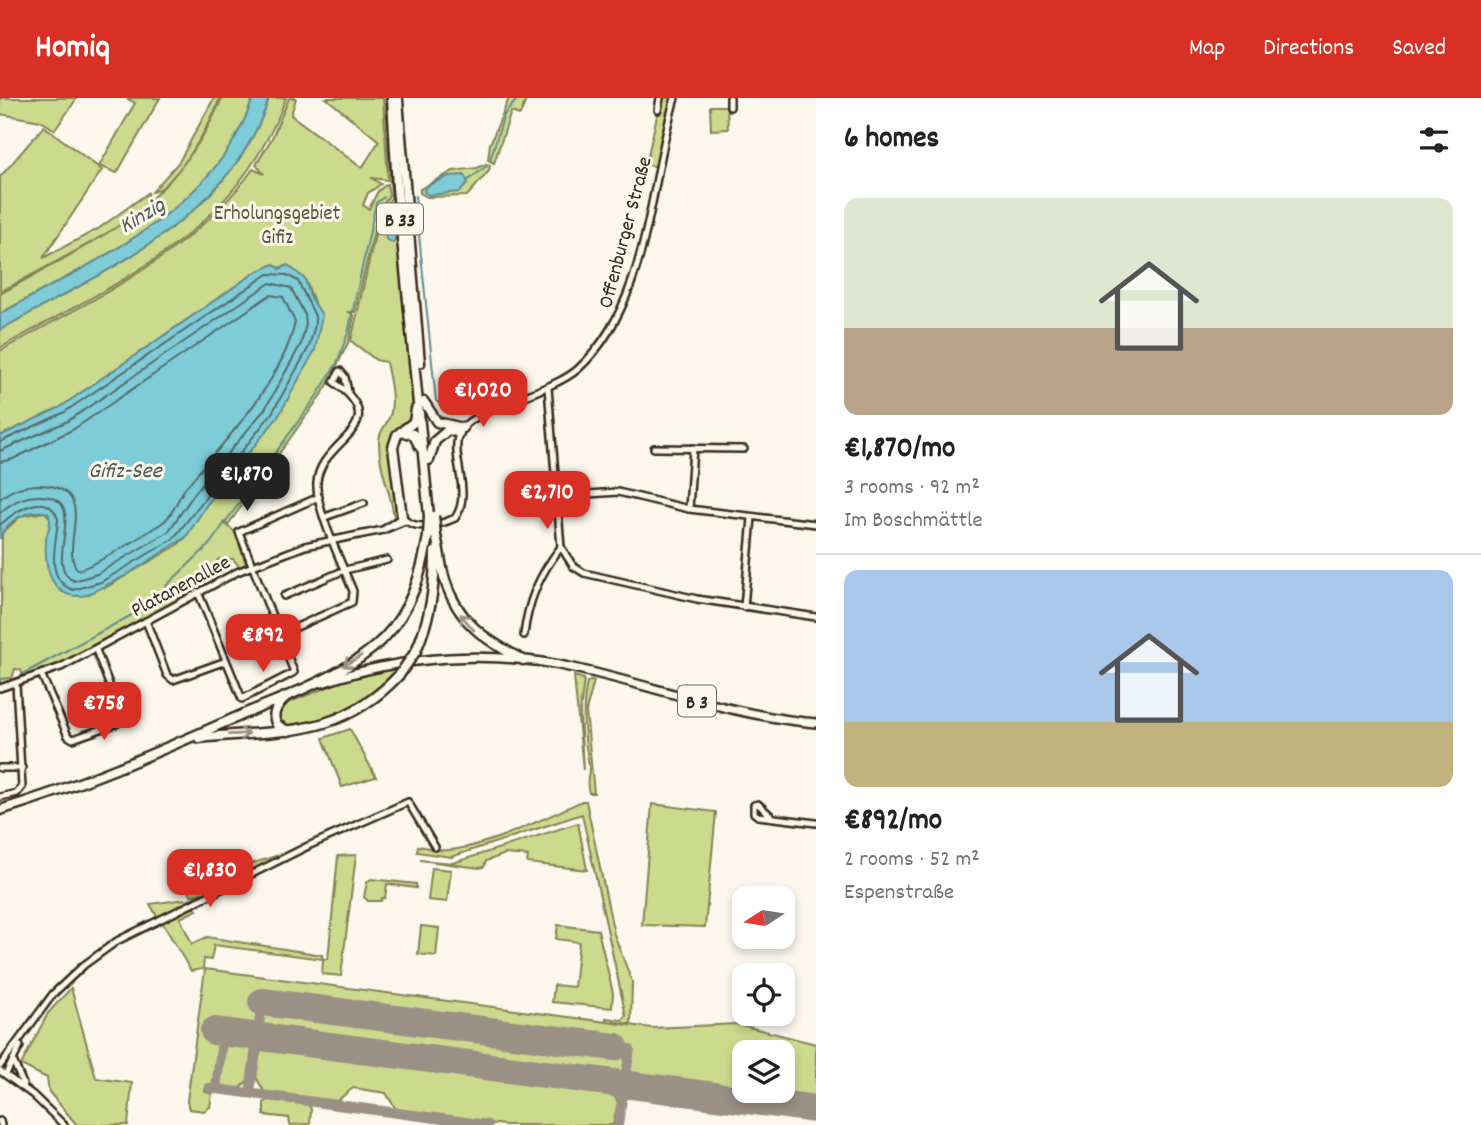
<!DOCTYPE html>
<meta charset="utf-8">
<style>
:root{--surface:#fff;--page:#f2f2f2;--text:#202124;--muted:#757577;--line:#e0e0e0;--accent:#d93025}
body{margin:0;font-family:Dekko,sans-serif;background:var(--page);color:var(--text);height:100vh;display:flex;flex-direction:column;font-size:26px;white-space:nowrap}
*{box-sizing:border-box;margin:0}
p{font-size:23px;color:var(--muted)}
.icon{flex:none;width:38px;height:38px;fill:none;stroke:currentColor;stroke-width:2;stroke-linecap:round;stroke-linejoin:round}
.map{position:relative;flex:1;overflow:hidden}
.drawer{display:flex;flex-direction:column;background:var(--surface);width:665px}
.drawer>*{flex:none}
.needle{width:46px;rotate:258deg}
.tools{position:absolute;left:732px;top:788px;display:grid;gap:14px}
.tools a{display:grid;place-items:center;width:63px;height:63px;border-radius:14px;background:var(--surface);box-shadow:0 4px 10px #0003;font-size:35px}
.price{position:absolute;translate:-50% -60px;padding:0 16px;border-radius:14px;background:var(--accent);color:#fff;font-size:23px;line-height:46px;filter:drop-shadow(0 2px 4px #0008)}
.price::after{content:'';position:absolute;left:50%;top:42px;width:21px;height:16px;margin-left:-10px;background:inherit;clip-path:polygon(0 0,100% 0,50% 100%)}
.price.on{background:#222;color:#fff}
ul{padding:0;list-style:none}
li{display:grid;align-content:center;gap:14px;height:371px;padding:0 28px}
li+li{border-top:2px solid var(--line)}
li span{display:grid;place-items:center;height:217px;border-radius:14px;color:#555}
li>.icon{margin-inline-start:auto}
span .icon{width:126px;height:126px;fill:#fffc;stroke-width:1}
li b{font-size:30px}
h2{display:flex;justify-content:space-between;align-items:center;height:84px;padding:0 28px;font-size:30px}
header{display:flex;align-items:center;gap:42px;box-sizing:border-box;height:98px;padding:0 35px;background:var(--accent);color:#fff}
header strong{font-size:33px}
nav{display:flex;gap:38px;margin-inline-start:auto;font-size:24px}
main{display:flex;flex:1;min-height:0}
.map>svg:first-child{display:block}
.green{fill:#ccda8d;stroke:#848256;stroke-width:2;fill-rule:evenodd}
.water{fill:#7dccd8;stroke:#638b8e;stroke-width:2}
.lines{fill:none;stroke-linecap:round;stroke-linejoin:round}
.shore{stroke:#556b68;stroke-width:2}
.stream{stroke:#638b8e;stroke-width:2}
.taxiway{stroke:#9b9085;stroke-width:10}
.runway{stroke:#9b9085;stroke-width:28}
.minor-casing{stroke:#3b2a1e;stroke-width:10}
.major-casing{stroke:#3b2a1e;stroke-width:12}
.highway-casing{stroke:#3b2a1e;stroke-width:13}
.minor{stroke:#fbf7ec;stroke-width:5}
.major{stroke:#fbf7ec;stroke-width:7}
.highway{stroke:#fbf7ec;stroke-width:8}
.highway-bridge-casing{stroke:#3b2a1e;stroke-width:13;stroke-linecap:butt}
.highway-bridge{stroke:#fbf7ec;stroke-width:8}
.oneway{stroke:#9b9085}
.labels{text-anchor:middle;stroke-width:6;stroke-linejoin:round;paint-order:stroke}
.shield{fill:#fbf7ec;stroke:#75685c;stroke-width:2}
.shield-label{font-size:19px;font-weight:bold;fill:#3b2a1e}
.park-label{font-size:21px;fill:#5f563a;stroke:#fbf7ec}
.street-label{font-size:21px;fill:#3b2a1e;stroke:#fbf7ec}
.water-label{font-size:23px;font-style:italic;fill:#4f5b56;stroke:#fbf7ec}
</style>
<header>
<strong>Homiq</strong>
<nav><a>Map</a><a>Directions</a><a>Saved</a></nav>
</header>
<main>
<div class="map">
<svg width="816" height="1027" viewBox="0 0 816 1027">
<rect width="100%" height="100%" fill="#fbf7ec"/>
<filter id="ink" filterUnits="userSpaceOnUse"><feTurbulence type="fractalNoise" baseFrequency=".0143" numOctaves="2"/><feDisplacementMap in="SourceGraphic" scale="14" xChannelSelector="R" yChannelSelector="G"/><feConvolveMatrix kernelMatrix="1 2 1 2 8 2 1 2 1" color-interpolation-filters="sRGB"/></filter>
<g filter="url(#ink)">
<g class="green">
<path d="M0,0H77L55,32L41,23L0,16Z"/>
<path d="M126,0H160L117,75L99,68L135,5Z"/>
<path d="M214,0H220C211,23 177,90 152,94L179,64Z"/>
<path d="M222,0H253C216,114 95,161 0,216V196C97,141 175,110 222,0Z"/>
<path d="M269,0H286C234,139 120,182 0,250V232C101,174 231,122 269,0Z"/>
<path d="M289,0H296L291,17L362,70L379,43L326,0H383L388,82L371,80L381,86L368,95L363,107L369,111L378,93L387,86L389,97L378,116L355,214H349L354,218L349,243L326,290L228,427L222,423L235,434L246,466L238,470L239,468L233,461H219L210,471V480L214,483L50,571L23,580L21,572L15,571L11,584L0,586L2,435L21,418L45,414L51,421L48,435L105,490L176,448L186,439L207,406L243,364L315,252L314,204L305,181L286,168L256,174L59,310L0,338V253C90,202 191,158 253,71L264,76L256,67L272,40Z"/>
<path d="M385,0H389L394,105L415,312L414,319L392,340L397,419L394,420C391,393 379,373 379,344C378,333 389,325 391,314C394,297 389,280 386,264L376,262L351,243L377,128L382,113L391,100Z"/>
<path d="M509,0H527L520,17L511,14L494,65L488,62L490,46Z"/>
<path d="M661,0H671L657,69L646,66Z"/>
<path d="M710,8H727L728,31L711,32Z"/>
<path d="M44,28L102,72L43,160L98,131L148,95C148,99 149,101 146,106C131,127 28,178 0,194V79Z"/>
<path d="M486,66L490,67L489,73L467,98L427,99L420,95V91L453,73L477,70Z"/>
<path d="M400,570C367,613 334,625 281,629L275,614L280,608L348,581Z"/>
<path d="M574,578L584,581L580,614L583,672Z"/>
<path d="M591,583H594L586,613L594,695H589C585,681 590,677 589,668C584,639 581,613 587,584Z"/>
<path d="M350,631L376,679L342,689L323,640Z"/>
<path d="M582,703H586L614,836L632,884L631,926L606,923V920L622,922L626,918L582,716L451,759L417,754L418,748C425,749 432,751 439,752C475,755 548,719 582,703Z"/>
<path d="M652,706L716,714L705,829L642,827Z"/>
<path d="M578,725L587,772L527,765L528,758L505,756L486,763L484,769L479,770L420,762L453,765Z"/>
<path d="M282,756L278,760L190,804L189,801L202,795L191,797L185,787Z"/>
<path d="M356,757L341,878L322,876L323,861L214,847L211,862L204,861L203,871L191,873L162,824L195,809L197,812L180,820L192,846L207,839L322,857L323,861H328L338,758Z"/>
<path d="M432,770L451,772L447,804L428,802Z"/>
<path d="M371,781L416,786V790L387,786L385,800H382L381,803H368L364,799L367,784Z"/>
<path d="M185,801L187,805L158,820L150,806Z"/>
<path d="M558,827L598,832L613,895L612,910L552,904L554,887L574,889L579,844L556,841Z"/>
<path d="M421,828L439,830L436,858L418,856Z"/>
<path d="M205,871L652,930L737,926L816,946V1004L213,927L211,939L221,940L215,989L205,988L204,993L212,996L210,1009L204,1013L189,1011L187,1003ZM744,954H782V992H744Z"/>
<path d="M71,890L96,980L132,985L128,1027H77L49,994L47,980L21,967L48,915Z"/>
<path d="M224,941L254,947L249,981L240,990L217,989Z"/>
<path d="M269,947L610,991L618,1004L613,1027H504L397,1013L386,995L353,990L337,1003L265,995L256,979L260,954Z"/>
<path d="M268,1002L308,1006L311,1011L310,1026L290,1027L289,1020L264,1017V1005Z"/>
</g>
<g class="water">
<path d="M253,0H269C231,122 101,174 0,232V216C95,161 216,114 253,0Z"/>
<path d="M464,77L468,85L460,94L429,97L424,94L425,89L449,78Z"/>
<path d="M388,111L393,113L396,139L393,145L386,141L383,114Z"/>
<path d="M274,166L280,171L288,167L305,181L310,198L322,217L315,252L278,319L207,406L186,439L125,478L87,497C52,504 44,471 46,442C47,432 53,426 48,415C29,410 6,422 0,441V338L59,310L256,174Z"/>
</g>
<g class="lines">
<g class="shore">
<path d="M0,344L63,315L268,176L287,177L298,183L315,218V227L309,249L272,315L173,441L101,484L73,492C43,481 57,444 58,421C48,390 14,414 0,427"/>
<path d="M0,353L68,323L270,185L291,190L305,217L306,226L301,246L265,311L194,396L168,434L97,476L74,483C40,467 94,399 40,398C23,398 12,404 0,415"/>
<path d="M0,364L13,361L74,331L270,197L283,199L295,224C283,283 224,344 186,389C178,399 173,418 162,425C142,438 99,466 78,472C57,450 103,389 40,387C25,387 11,391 0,401"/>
</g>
<g class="stream">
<path d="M490,62L504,17L518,0"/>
<path d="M467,83L488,67"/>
<path d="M415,98L436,303L449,312L486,305"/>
<path d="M23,576L141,512L209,447L318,296L337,265L348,235L376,105L384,99"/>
<path d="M0,581L10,580"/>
</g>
<g class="taxiway">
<path d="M615,949L630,951L618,1027"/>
<path d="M209,990L488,1027"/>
<path d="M216,990L223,935"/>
<path d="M250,994L262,904"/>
</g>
<g class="runway">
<path d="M262,904L615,949"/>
<path d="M214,933L816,1011"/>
</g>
<defs>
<g id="minor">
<path d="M730,0V9"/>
<path d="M658,12L660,0"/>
<path d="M548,290L561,449L573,468L584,475L697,501L816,519"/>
<path d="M654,350L744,351"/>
<path d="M558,398L618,394L689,411L816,426"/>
<path d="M689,411L693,350"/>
<path d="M325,419L364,405"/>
<path d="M383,432L402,419C414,434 440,427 455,420C474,394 447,354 461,332C476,309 551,295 578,271C649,207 649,87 675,0"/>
<path d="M198,494L242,601L289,577L294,574L239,434L319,399"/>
<path d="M284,498L345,472L387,462"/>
<path d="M744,509L752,420"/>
<path d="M146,523L167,577L173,582L226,563"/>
<path d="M279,537L352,504L353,493C343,468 315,410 317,385C319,341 397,330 334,284L340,273L345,279L348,294"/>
<path d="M524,537C528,503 539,477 561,449"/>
<path d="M42,578L68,638L73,641L118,625L120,615L96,552"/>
<path d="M0,590L61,569L237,474L305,448L383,432L405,423"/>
<path d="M0,670H22"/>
<path d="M0,699L17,695L22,689L16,586"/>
<path d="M771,718L758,706L754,707V715L758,718L816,725"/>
<path d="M14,965L23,986"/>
<path d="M0,968L53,896L84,867L117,843L308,748L408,704L435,749"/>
<path d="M0,973L33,997L64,1027"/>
<path d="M6,976L20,948"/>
<path d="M0,1023L1,1027"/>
</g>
<path id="major" d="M322,585C404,557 494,551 578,571C658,589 734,618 816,625"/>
<g id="highway">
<path d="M392,0L397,90L429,418"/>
<path d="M398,2L420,265"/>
<path d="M424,304L437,324L463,330"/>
<path d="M401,334L413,336L420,349"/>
<path d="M429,362L435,343L448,332L459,335"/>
<path d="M402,419L393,349L397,337L414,324L416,311"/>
<path d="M436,438C440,452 440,467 445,482C458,524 485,542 523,562"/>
<path d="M416,553C430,520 435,490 435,454"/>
<path d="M284,601C276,610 271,616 277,627L288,633"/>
<path d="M199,640C280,631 339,642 400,576"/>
<path d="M0,712C84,687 164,651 244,616C291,596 347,577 384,540C411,512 422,475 428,438"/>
</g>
</defs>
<use href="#minor" class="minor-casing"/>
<use href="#major" class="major-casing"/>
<use href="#highway" class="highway-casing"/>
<use href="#minor" class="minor"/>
<use href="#major" class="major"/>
<use href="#highway" class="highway"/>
<defs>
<g id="highway-bridge">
<path d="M434,418L436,438"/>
<path d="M428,438L429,418"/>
<path d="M400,576L416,553"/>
</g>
</defs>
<use href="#highway-bridge" class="highway-bridge-casing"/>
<use href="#highway-bridge" class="highway-bridge"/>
</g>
<defs><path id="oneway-shaft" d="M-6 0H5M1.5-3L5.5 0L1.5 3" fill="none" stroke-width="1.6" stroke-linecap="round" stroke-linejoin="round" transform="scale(1.75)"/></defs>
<g class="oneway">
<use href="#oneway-shaft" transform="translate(467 524) rotate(-130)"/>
<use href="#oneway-shaft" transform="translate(352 563) rotate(150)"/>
<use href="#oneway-shaft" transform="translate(239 636) rotate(-3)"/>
</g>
</g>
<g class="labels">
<g class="shield">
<rect x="377" y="105.5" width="46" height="31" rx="5"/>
<rect x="678" y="587.5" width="38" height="31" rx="5"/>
</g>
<g class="shield-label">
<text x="400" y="128">B 33</text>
<text x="697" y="610">B 3</text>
</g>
<g class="park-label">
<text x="277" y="121">Erholungsgebiet<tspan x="277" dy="24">Gifiz</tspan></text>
</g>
<g class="street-label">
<text transform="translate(624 134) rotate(-75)" y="7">Offenburger Straße</text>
<text transform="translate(180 487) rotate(-28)" y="7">Platanenallee</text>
</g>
<g class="water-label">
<text transform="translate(141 116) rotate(-31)" y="8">Kinzig</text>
<text x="125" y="379">Gifiz-See</text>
</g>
</g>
</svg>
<div class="tools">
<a><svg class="needle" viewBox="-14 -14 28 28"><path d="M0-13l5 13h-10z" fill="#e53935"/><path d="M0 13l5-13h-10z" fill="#757577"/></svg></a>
<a><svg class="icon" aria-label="locate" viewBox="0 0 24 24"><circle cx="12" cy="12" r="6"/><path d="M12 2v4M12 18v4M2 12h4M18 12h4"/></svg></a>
<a><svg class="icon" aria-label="layers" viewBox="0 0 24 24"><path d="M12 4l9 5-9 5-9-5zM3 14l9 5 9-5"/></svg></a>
</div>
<b class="price" style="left:483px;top:331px">€1,020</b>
<b class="price on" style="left:247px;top:415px">€1,870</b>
<b class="price" style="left:547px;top:433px">€2,710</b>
<b class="price" style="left:263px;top:576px">€892</b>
<b class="price" style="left:104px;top:644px">€758</b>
<b class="price" style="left:210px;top:811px">€1,830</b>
</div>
<section class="drawer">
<h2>6 homes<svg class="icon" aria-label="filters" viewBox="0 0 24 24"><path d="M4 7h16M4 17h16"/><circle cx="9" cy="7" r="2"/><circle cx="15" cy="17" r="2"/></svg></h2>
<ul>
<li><span style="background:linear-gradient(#dfe7d0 60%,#b9a48a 0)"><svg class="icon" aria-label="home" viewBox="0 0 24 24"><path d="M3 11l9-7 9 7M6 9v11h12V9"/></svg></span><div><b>€1,870/mo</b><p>3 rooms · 92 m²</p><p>Im Boschmättle</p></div></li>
<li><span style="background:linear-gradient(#a9c7e8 70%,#c2b280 0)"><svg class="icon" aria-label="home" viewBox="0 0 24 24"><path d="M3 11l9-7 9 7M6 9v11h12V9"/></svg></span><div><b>€892/mo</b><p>2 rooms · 52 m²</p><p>Espenstraße</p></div></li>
</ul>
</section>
</main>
